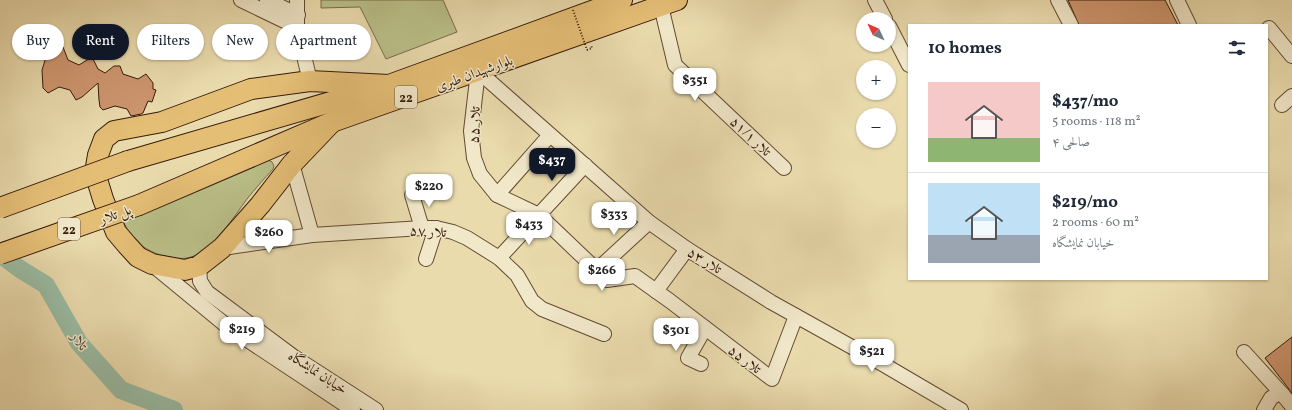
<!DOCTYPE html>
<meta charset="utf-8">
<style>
:root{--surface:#fff;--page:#f6f6f7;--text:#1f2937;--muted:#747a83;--line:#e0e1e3;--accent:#111827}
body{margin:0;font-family:Vollkorn,Amiri,serif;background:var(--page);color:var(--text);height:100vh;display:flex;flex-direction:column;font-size:15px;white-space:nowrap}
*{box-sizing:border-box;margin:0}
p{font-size:13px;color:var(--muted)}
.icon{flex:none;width:22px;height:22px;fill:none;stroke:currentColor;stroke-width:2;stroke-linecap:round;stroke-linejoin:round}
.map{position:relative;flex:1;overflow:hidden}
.sheet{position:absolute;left:908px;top:24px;width:360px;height:256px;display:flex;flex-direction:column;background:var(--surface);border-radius:0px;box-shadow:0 1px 3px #0004}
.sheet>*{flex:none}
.hud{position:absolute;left:12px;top:24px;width:380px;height:36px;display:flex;gap:8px}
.needle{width:26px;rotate:314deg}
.tools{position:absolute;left:856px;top:12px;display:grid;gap:8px}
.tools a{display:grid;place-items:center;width:40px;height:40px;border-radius:50%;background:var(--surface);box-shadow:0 1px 3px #0004;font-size:20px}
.price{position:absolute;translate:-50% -34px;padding:0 9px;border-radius:8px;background:#fff;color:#222;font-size:13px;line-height:26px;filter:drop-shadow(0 1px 2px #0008)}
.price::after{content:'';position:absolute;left:50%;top:24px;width:12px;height:9px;margin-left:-6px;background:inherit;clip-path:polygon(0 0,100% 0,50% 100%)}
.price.on{background:var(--accent);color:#fff}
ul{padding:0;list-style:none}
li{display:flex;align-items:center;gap:12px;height:100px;padding:0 20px}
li+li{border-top:1px solid var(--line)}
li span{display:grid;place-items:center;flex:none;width:112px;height:80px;border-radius:0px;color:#555}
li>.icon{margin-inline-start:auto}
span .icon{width:48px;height:48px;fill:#fffc;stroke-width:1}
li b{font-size:17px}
h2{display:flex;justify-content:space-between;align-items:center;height:48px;padding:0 20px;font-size:17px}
.tag{padding:0 14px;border-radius:18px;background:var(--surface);box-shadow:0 1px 3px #0004;font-size:14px;line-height:36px}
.tag.on{background:var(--accent);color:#fff}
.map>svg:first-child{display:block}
.green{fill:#babf88;stroke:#786c49}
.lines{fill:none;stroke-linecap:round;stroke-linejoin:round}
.river{stroke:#9abca4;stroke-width:18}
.building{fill:#ce966f;stroke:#361a0a}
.minor-casing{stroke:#634a33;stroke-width:16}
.highway-casing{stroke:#361a0a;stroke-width:22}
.path{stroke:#361a0a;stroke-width:2;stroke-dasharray:1 2;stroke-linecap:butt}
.minor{stroke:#f1e8ca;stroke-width:14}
.highway{stroke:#e5be76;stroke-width:20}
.highway-bridge-casing{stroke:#361a0a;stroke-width:22;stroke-linecap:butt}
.path-bridge{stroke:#361a0a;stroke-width:2;stroke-dasharray:1 2;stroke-linecap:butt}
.highway-bridge{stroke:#e5be76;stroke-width:20}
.labels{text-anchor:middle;stroke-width:3;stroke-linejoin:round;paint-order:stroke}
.shield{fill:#f1e8ca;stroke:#6e5844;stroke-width:1}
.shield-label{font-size:13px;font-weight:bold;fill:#361a0a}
.street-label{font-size:14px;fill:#361a0a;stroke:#f1e8ca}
.water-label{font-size:15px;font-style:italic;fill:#544b38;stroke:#f1e8ca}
</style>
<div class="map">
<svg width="1292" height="410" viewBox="0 0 1292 410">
<rect width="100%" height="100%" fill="#eadbad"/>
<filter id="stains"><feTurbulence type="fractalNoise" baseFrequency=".005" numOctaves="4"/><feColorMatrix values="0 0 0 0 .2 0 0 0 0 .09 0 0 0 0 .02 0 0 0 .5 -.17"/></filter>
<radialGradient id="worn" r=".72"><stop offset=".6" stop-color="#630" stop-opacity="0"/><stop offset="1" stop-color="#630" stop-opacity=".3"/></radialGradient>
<g class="green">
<path d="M321,0H443L457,32L386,59L360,7L321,8Z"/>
<path d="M268,160L272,162L274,166L273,169C264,179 255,189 247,199C233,218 217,244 196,255C184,261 172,258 160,255C149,251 137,244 130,235C127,231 126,225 123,221Z"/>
</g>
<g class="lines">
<path class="river" d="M0,254L20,269L46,285L79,343L121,390L174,410"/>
</g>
<g class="building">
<path d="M1068,0H1165L1178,25H1079Z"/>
<path d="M63,47L68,60L79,65L92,57L98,69L105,73L114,66H120L123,74L138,79L146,74L153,83V89L156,90L152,102L148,101L143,113L141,114L131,116L127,109L115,106L103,110L100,107L99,100L98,83L82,97L76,100L70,90L59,87L48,93L43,88L42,70L47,54L51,56Z"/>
<path d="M1292,337V393L1265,358Z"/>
</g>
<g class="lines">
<defs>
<g id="minor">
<path d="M241,0L297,27"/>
<path d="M267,0L298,15"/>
<path d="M297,0V27L310,81"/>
<path d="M875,0L885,19"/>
<path d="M1058,0L1071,25"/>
<path d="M1177,0L1189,25"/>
<path d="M661,6L675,65L784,168"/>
<path d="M889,26L909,65"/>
<path d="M1269,28L1292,56"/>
<path d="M478,71L649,222L687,249L771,302L886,366L961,410"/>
<path d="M478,71L471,131L474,158L480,174L497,195L539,215L607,280L635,276L670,301L772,379L796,316"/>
<path d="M1282,105L1292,96"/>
<path d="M292,164L312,235"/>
<path d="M412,195L422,228"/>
<path d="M497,195L550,135"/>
<path d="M222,248L312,235L422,228H436L453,232L467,238L499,258L517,275L532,301L542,309L604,334"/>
<path d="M499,258L585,165"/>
<path d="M426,259L436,228"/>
<path d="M154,266L228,327L353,410"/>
<path d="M199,266L200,281L207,292L294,357L376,410"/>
<path d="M597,270L649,222"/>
<path d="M656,291L687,249"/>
<path d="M1244,352L1283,395"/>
<path d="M701,364L688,358L705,328"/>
<path d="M1264,410L1271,398L1277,394L1283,395L1292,406"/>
</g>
<g id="highway">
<path d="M332,122L292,164L260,205L222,248L199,266L185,270L152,264L138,257L127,245L116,232L103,199L95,173L98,155L104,139L114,131L162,122L251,89L310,81L389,85"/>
<path d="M128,161L389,85L622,0"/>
<path d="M139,205L332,122L677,0"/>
</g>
</defs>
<use href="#minor" class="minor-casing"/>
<use href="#highway" class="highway-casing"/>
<path class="path" d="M587,50L592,48L591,45"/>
<use href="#minor" class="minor"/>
<use href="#highway" class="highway"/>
<defs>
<g id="highway-bridge">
<path d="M0,208L128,161"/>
<path d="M0,254L139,205"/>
</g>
</defs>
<use href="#highway-bridge" class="highway-bridge-casing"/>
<path class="path-bridge" d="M573,10L587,50"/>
<use href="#highway-bridge" class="highway-bridge"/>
</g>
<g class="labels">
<g class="shield">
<rect x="395" y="86" width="22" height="22" rx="3"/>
<rect x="58" y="218" width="22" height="22" rx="3"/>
</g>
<g class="shield-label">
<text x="406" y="102">22</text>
<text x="69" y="234">22</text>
</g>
<g class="street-label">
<text transform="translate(474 73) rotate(-20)" y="5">بلوارشهیدان طبری</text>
<text transform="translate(474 125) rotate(-88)" y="5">تلار ۵۵</text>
<text transform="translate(751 136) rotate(43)" y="5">تلار ۵۱/۱</text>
<text transform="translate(115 214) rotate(-19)" y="5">پل تلار</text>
<text transform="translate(428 231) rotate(3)" y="5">تلار ۵۷</text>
<text transform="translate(705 260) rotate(32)" y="5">تلار ۵۳</text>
<text transform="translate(745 359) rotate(37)" y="5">تلار ۵۵</text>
<text transform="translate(318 372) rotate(33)" y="5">خیابان نمایشگاه</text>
</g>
<g class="water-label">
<text transform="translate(80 341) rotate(55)" y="5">تلار</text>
</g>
</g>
<rect width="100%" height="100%" filter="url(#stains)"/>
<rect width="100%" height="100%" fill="url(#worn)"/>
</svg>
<div class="tools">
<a><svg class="needle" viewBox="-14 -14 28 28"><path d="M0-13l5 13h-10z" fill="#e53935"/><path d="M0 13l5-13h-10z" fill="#747a83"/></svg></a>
<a>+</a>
<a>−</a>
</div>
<b class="price" style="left:695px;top:102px">$351</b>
<b class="price on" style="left:552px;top:182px">$437</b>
<b class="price" style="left:429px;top:208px">$220</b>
<b class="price" style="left:614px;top:236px">$333</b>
<b class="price" style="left:529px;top:246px">$433</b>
<b class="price" style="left:269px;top:254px">$260</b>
<b class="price" style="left:602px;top:292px">$266</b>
<b class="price" style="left:242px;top:351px">$219</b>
<b class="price" style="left:676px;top:352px">$301</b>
<b class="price" style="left:872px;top:373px">$521</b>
<div class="hud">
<a class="tag">Buy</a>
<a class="tag on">Rent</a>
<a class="tag">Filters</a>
<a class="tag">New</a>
<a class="tag">Apartment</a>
</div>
<section class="sheet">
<h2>10 homes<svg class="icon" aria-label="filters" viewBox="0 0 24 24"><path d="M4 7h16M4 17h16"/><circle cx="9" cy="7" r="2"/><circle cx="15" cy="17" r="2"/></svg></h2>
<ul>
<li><span style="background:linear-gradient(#f6c9c9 70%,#8fb573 0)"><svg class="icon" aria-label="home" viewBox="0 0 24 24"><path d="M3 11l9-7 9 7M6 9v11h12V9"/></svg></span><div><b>$437/mo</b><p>5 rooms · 118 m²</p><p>صالحی ۴</p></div></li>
<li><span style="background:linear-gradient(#bfe0f5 65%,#9aa5b1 0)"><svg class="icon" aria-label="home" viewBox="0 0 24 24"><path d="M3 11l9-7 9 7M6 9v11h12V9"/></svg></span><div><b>$219/mo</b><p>2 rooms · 60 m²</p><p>خیابان نمایشگاه</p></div></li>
</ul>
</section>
</div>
